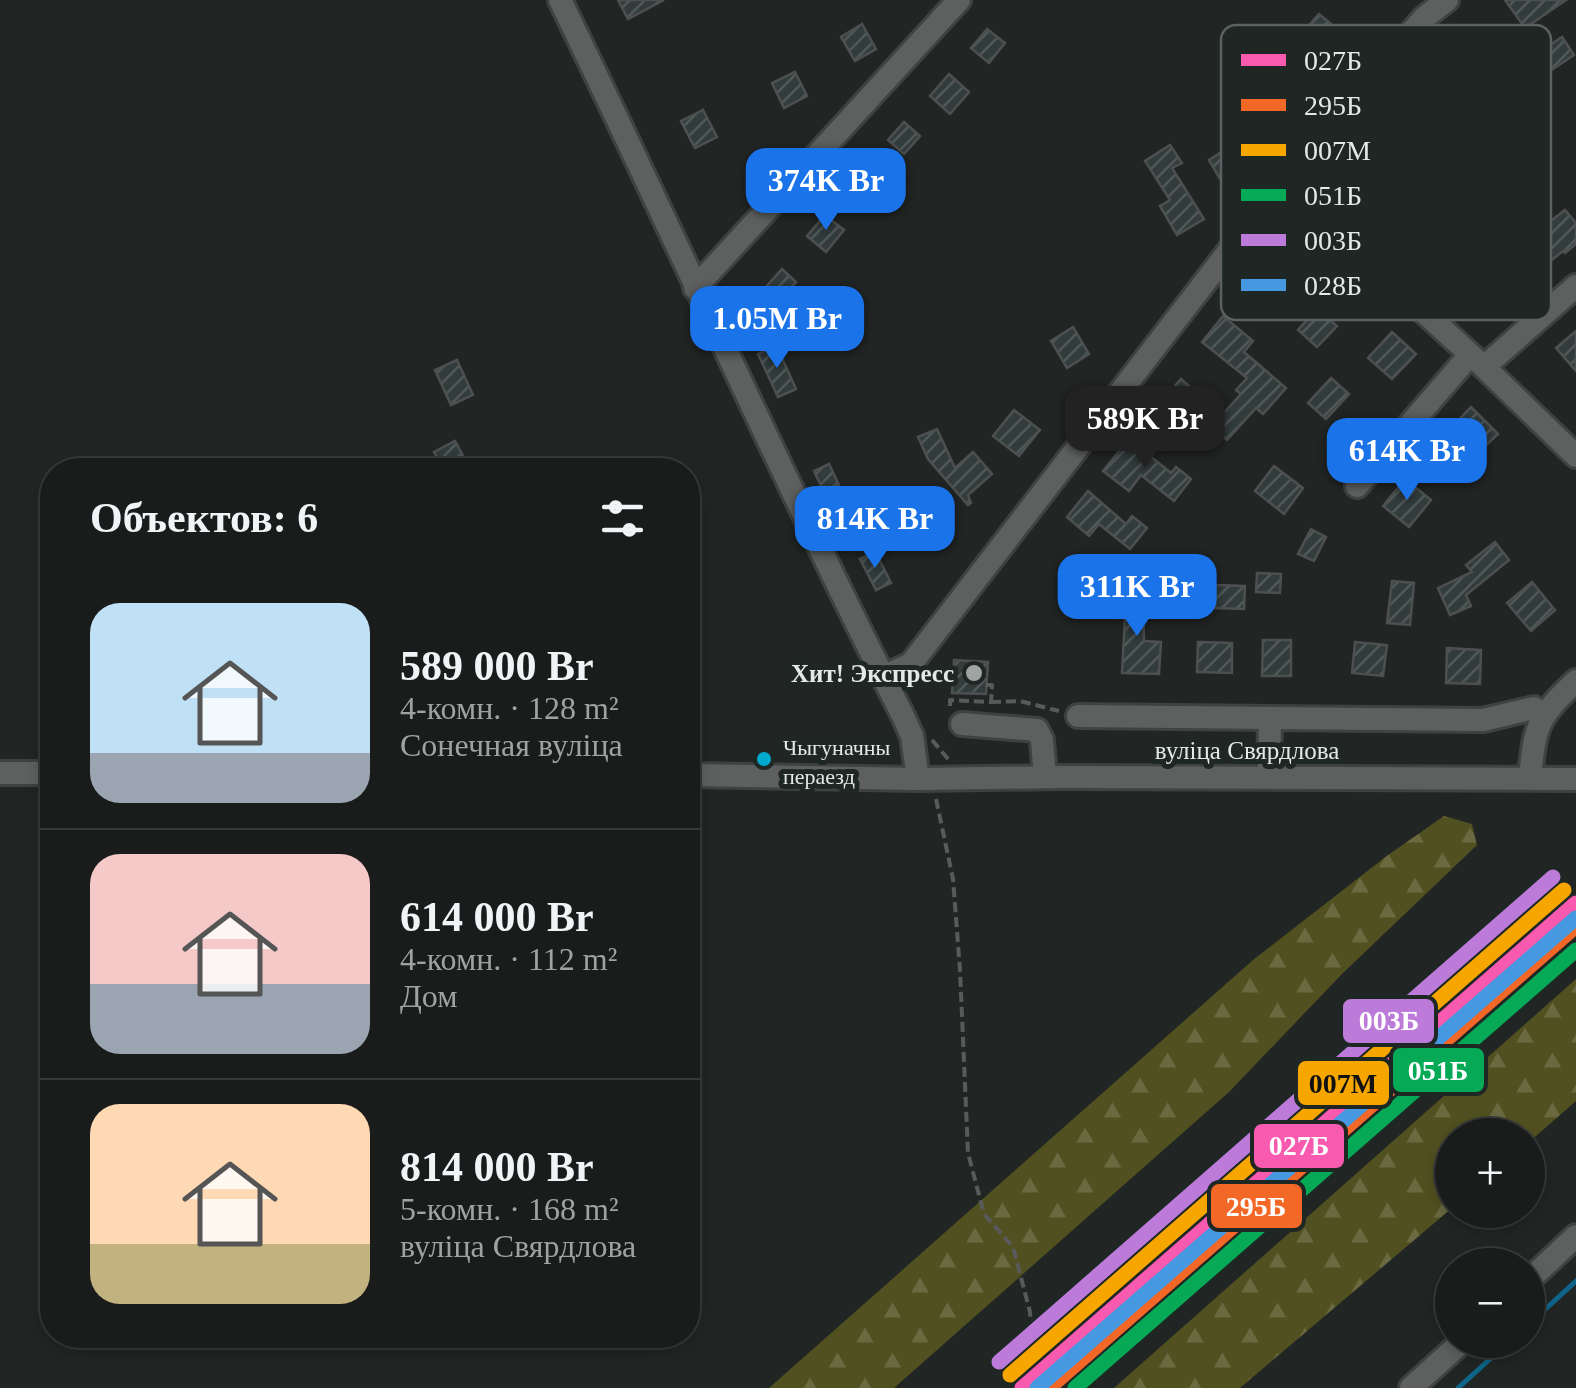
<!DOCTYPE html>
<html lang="ru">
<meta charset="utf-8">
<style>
:root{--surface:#191c1a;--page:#262927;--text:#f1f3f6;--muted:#9fa1a2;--line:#373a39;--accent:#1a73e8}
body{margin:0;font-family:"Times New Roman",serif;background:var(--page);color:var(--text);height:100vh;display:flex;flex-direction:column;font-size:38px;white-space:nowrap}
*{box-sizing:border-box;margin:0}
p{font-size:32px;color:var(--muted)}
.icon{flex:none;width:55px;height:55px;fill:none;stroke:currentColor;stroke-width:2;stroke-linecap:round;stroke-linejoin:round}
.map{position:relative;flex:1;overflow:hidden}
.sheet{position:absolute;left:40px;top:458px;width:660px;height:890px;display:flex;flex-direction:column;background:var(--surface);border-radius:40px;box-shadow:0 5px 15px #0003,0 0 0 2px var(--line)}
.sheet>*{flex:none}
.tools{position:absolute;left:1435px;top:1118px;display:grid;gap:20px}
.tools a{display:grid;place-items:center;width:110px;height:110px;border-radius:50%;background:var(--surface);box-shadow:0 5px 15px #0003,0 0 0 2px var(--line);font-size:50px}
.price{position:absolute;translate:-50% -85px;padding:0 22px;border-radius:20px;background:var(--accent);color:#fff;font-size:32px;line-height:65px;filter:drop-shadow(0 2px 5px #0008)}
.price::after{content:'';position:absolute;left:50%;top:60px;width:30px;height:22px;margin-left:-15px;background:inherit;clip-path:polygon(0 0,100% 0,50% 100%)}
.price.on{background:#222;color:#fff}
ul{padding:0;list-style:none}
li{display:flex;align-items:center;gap:30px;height:250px;padding:0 50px}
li+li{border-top:2px solid var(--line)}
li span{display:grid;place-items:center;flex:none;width:280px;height:200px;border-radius:30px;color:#555}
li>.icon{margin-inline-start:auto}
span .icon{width:120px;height:120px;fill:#fffc;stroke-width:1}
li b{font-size:42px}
h2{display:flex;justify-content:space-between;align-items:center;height:120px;padding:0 50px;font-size:42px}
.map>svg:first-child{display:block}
.forest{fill:url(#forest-firs)}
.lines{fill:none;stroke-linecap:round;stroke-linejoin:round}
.stream{stroke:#0f6589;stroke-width:5}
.building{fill:url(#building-hatch);stroke:#4d504f;stroke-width:2.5}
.minor-casing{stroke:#3e4240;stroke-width:28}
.path{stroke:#585b5a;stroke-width:4;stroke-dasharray:10 5;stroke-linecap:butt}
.minor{stroke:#5d605f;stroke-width:22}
.rail-1-casing{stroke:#1f2724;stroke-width:22}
.rail-2-casing{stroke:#1f2724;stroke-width:22}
.rail-3-casing{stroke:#1f2724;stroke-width:22}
.rail-4-casing{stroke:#1f2724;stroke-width:22}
.rail-5-casing{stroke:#1f2724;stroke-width:22}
.rail-6-casing{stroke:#1f2724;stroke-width:22}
.rail-1{stroke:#f75aaf;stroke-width:15}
.rail-2{stroke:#f36827;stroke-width:15}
.rail-3{stroke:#f7a600;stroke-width:15}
.rail-4{stroke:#06aa56;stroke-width:15}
.rail-5{stroke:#bd7bd9;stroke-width:15}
.rail-6{stroke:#4699e1;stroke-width:15}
.poi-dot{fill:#9fa4a2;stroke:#1f2724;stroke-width:4}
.bus-dot{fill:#00a9ce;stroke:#1f2724;stroke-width:4}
.labels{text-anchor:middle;stroke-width:10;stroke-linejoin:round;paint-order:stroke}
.bus-label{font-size:22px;fill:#e3e9e6;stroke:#1f2724;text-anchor:start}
.poi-label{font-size:25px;font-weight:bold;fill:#e3e9e6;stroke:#1f2724;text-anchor:end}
.street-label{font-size:25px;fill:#e3e9e6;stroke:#1f2724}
.key{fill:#1f2724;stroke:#5a615e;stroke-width:2.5}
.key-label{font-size:28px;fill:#e3e9e6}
.line-badge{stroke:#1f2724;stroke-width:4}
.badge-label{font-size:28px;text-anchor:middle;font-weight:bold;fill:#fff}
.pale-badge-label{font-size:28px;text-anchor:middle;font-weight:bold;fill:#111}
</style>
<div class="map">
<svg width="1576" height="1388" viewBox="0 0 1576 1388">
<defs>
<pattern id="forest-firs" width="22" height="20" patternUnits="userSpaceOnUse" patternTransform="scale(2.5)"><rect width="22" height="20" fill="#515020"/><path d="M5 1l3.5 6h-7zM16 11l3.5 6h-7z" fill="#6a6940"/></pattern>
<pattern id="building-hatch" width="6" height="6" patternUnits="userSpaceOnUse" patternTransform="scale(2.5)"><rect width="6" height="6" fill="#323c3d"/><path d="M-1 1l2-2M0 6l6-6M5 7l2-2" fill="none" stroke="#505859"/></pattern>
</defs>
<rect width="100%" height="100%" fill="#212523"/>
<g class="forest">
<path d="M1444,816L1472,824L1477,845L1342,974L1229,1092L894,1388H769L1253,960L1388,855Z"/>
<path d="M1576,979V1101L1528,1143V1135H1452V1208L1240,1388H1114Z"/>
</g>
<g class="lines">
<g class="stream">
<path d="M1528,1325L1576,1281"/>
<path d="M1458,1388L1511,1340"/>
</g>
</g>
<g class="building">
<path d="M618,0H664L628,19Z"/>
<path d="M1505,0H1566L1525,28Z"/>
<path d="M1319,14L1350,40L1329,64L1306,45L1312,37L1304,31Z"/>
<path d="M862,24L876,49L855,61L841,37Z"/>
<path d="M987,29L1005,43L989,63L971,48Z"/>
<path d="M1562,37L1574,55L1553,69L1541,51Z"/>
<path d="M795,72L807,96L784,108L772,83Z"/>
<path d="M949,74L969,92L950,114L930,96Z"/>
<path d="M703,110L717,137L695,148L681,121Z"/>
<path d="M904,122L920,136L904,154L888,140Z"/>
<path d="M1170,145L1182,163L1172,168L1204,219L1177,235L1160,206L1170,200L1145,161Z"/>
<path d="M1231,146L1246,170L1223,184L1209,160Z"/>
<path d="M863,169L880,184L865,202L848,188Z"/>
<path d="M1565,210L1576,223V244L1565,253L1563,251L1519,286L1499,261Z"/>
<path d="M825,215L844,230L826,252L807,236Z"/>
<path d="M782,269L796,282L779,301L765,288Z"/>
<path d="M1317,309L1337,326L1317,347L1298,330Z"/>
<path d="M1223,316L1253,341L1244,352L1286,388L1263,414L1256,408L1227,440L1195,411L1183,425L1159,404L1181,379L1222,415L1241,394L1236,390L1247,378L1202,342Z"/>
<path d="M1073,327L1089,354L1067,368L1051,341Z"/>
<path d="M1576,331V371L1556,348Z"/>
<path d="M1392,332L1416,354L1392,379L1368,358Z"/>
<path d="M776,345L796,389L778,397L758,354Z"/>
<path d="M457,360L473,395L451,405L435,370Z"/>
<path d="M1331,378L1349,394L1326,419L1308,403Z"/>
<path d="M1471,407L1498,434L1479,452L1453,426Z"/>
<path d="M1014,410L1040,430L1019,456L993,436Z"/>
<path d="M937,429L955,468L973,452L992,474L968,495L971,503L968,505L928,459L918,437Z"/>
<path d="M1129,439L1171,473L1176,467L1191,479L1174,501L1141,475L1129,491L1103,471Z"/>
<path d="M455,441L471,470H444L434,452Z"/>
<path d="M829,464L839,485L824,492L814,471Z"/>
<path d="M1274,466L1303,488L1284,514L1255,491Z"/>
<path d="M1405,479L1431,500L1409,527L1383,506Z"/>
<path d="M1088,491L1126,524L1132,516L1147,528L1130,549L1099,524L1089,536L1067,517Z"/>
<path d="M1311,529L1326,537L1314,561L1298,554Z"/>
<path d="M1495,542L1509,560L1466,595L1471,606L1450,615L1438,588L1472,572L1466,565Z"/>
<path d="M875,551L891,583L876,590L860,559Z"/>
<path d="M1257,573L1281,574L1280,593L1256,592Z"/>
<path d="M1392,581L1414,583L1410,625L1387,623Z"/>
<path d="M1532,582L1555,610L1531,631L1507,603Z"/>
<path d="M1216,585L1245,586L1244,609L1215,608Z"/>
<path d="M1143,597L1144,641L1161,642L1159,674L1122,673L1125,618H1116V598Z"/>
<path d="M1263,640H1291V676H1262Z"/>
<path d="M1198,642L1232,643V673L1197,672Z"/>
<path d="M1355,642L1387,645L1383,676L1352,673Z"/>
<path d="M1447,648L1481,650L1480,684L1446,683Z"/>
<path d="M954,660L988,662L986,694L952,693Z"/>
</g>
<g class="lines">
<defs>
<g id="minor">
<path d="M560,0C676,238 783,480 903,716L912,736L918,779"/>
<path d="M1282,182L1484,367L1576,456"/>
<path d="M695,288L959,0"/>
<path d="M1484,367L1576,286"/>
<path d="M1357,486L1469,356"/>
<path d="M883,677L911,664L1282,182L1424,18L1447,0"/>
<path d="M1078,716L1483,720L1534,708L1544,714"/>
<path d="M962,724L1037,730L1042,740L1045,777"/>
<path d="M0,773H52"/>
<path d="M688,775L918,779L1063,777L1576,779"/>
<path d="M1269,777L1270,718"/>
<path d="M1530,778C1535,725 1537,718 1576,681"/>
<path d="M1528,1281L1576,1236"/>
<path d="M1411,1388L1464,1340"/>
</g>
</defs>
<use href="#minor" class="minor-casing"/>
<g class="path">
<path d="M991,702L1020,701L1059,711"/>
<path d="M950,706V700L991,702L992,685H986"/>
<path d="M932,740L949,760"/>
<path d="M936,799L953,879L960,970L968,1153L984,1214L1013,1247L1030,1312L1033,1360L1019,1388"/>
</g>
<use href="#minor" class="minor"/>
<defs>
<path id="rail-1" d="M1022,1388L1576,903"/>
<path id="rail-2" d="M1049,1388L1576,926"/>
<path id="rail-3" d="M1010,1375L1564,890"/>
<path id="rail-4" d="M1075,1388L1576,950"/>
<path id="rail-5" d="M999,1362L1553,877"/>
<path id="rail-6" d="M1037,1388L1576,918"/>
</defs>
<use href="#rail-1" class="rail-1-casing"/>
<use href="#rail-2" class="rail-2-casing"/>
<use href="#rail-3" class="rail-3-casing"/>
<use href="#rail-4" class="rail-4-casing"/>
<use href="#rail-5" class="rail-5-casing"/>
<use href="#rail-6" class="rail-6-casing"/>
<use href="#rail-1" class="rail-1"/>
<use href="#rail-2" class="rail-2"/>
<use href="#rail-3" class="rail-3"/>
<use href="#rail-4" class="rail-4"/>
<use href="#rail-5" class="rail-5"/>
<use href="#rail-6" class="rail-6"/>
</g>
<circle class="poi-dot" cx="974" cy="673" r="10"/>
<circle class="bus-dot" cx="764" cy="759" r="9"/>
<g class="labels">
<g class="bus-label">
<text x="783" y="755">Чыгуначны<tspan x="783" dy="29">пераезд</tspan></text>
</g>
<g class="poi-label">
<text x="954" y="682">Хит! Экспресс</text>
</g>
<g class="street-label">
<text x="1247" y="759">вуліца Свярдлова</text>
</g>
</g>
<rect x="1221" y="25" width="330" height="295" rx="15" class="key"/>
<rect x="1241" y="54" width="45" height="12" fill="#f75aaf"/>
<rect x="1241" y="99" width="45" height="12" fill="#f36827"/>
<rect x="1241" y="144" width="45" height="12" fill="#f7a600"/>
<rect x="1241" y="189" width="45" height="12" fill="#06aa56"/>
<rect x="1241" y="234" width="45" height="12" fill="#bd7bd9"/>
<rect x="1241" y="279" width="45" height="12" fill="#4699e1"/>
<g class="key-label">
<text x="1304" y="70">027Б</text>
<text x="1304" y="115">295Б</text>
<text x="1304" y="160">007М</text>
<text x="1304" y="205">051Б</text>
<text x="1304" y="250">003Б</text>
<text x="1304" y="295">028Б</text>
</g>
<g class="line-badge">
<rect x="1341" y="997" width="95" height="48" rx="10" fill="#bd7bd9"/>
<rect x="1391" y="1046" width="95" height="48" rx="10" fill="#06aa56"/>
<rect x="1296" y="1059" width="95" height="48" rx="10" fill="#f7a600"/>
<rect x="1252" y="1122" width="94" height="48" rx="10" fill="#f75aaf"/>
<rect x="1209" y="1182" width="95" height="48" rx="10" fill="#f36827"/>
</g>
<g class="badge-label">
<text x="1389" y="1030">003Б</text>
<text x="1438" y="1080">051Б</text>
<text x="1299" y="1155">027Б</text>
<text x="1256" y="1216">295Б</text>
</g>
<g class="pale-badge-label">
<text x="1343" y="1093">007М</text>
</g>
</svg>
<div class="tools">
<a>+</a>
<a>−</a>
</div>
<b class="price" style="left:826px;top:233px">374K Br</b>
<b class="price" style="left:777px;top:371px">1.05M Br</b>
<b class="price on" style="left:1145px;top:471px">589K Br</b>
<b class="price" style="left:1407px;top:503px">614K Br</b>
<b class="price" style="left:875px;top:571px">814K Br</b>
<b class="price" style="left:1137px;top:639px">311K Br</b>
<section class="sheet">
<h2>Объектов: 6<svg class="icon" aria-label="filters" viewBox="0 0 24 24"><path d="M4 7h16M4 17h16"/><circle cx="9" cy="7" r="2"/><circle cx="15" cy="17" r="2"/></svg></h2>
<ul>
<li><span style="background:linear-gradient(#bfe0f5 75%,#9aa5b1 0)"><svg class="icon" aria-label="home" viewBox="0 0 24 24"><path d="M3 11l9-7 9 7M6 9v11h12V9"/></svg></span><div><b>589 000 Br</b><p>4-комн. · 128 m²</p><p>Сонечная вуліца</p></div></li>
<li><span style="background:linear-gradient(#f6c9c9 65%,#9aa5b1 0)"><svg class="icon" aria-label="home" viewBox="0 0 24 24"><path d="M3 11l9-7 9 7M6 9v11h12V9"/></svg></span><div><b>614 000 Br</b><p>4-комн. · 112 m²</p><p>Дом</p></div></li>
<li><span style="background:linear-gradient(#ffd9b3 70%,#c2b280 0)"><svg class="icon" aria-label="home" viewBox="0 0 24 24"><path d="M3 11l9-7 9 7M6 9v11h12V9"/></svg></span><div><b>814 000 Br</b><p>5-комн. · 168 m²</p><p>вуліца Свярдлова</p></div></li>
</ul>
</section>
</div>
